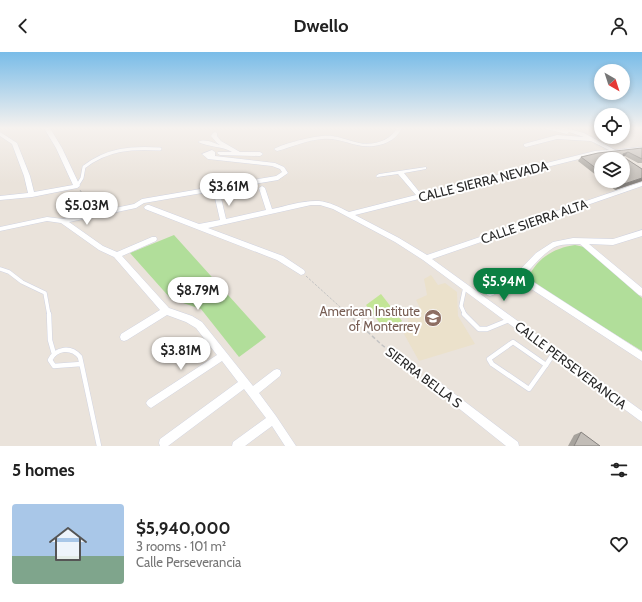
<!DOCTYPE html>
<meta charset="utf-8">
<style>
:root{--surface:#fff;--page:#f6f6f6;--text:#222;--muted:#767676;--line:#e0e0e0;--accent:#0b8043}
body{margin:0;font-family:Cabin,sans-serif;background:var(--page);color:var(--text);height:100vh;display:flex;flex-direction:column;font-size:15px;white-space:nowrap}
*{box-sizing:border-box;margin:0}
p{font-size:13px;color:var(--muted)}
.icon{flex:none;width:22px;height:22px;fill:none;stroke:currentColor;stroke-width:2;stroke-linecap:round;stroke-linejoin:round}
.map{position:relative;height:394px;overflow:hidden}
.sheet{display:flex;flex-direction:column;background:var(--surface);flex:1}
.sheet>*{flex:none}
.needle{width:26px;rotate:141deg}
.tools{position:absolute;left:594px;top:12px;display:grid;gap:8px}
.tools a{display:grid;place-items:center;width:36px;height:36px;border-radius:50%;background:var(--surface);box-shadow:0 2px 6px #0003;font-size:20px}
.price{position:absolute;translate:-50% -34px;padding:0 9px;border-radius:14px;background:#fff;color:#222;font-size:13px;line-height:26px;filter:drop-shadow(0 1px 2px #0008)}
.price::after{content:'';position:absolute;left:50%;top:24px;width:12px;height:9px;margin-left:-6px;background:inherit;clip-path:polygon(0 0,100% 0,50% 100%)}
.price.current{background:var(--accent);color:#fff}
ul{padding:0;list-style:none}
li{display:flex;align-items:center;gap:12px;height:100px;padding:0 12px}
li+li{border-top:1px solid var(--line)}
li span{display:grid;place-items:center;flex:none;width:112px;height:80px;border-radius:4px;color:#555}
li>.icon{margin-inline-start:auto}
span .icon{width:48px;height:48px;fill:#fffc;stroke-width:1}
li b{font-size:17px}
h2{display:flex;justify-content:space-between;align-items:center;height:48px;padding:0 12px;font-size:17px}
header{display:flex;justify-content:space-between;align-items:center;height:52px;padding:0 12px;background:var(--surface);font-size:18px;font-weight:700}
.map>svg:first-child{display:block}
.education{fill:#ebe1cb}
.green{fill:#b1de9a}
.pitch{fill:#c3e596}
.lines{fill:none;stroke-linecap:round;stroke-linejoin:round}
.lane-far2-casing{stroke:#d0d3e1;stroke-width:4}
.lane-far1-casing{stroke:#d0d3e1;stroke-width:4.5}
.lane-casing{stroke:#d0d3e1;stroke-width:5.5}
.street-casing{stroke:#d0d3e1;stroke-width:1}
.path-far1{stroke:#c3c3c3;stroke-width:1;stroke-dasharray:2.5 1.5;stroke-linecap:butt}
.path{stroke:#c3c3c3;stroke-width:1.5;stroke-dasharray:4 2.5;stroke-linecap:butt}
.lane-far2{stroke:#fff;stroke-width:3}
.lane-far1{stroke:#fff;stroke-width:3.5}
.lane{stroke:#fff;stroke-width:4.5}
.street{fill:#fff;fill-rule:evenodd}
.wall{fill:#a7a39d}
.shaded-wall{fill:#888480}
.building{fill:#c2bdb7;stroke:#888480}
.labels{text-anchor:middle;stroke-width:4;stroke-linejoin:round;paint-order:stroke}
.street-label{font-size:13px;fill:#282828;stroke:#fff}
.education-label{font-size:13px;fill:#785e54;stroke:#fff;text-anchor:end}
</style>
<header><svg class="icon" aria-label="back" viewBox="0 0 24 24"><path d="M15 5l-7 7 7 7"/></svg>Dwello<svg class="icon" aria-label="person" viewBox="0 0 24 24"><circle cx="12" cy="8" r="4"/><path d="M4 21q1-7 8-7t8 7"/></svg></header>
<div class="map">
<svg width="642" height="394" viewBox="0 0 642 394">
<rect width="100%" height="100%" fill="#eae3db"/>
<path class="education" d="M431,223L438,233L445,231L457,240L458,264L475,292L419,309L404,282L408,279L401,273L409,268L403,262L411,254L416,258L420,256L416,248L427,243L424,227Z"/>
<g class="green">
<path d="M174,183L266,285L239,305L201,257L171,247L130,201Z"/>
<path d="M575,193L584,195L642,246V299L563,250L528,226C537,206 554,196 575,193Z"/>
</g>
<path class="pitch" d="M381,242L402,269L386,279L366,253Z"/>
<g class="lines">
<defs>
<path id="lane-far2" d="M77,134L82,126L84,115C107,97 132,95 160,97"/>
<g id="lane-far1">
<path d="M0,217L9,220L22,230L45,241L49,263"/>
<path d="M465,263L461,254L465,235"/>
</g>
<g id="lane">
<path d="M49,262L50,288L54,302"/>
<path d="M464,262L479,277H487L509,268"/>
<path d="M513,290L546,313L529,337L492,312L489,307Z"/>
<path d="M81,312L54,314L50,308C56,296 71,294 80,305L99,394"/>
<path d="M546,313L554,301"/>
</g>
<g id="street">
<path d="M44,76H50L62,96L80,134L77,136L32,145L0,148V144L28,141L24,124L12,92L0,84V80L17,91L30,124L34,140L73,133L56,96Z"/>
<path d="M397,76H402C398,84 392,89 383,92C357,100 346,85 322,87C307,88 292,95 277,99L274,97C284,91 320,82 332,84C341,85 350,89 359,91C373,94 390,89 397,76Z"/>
<path d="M546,76L560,77V76H566L584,81L615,98L642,95V99L595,103L355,163L399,186L427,203L642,130V134L432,207L642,359V370L639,368L423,208L395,190L333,157L320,153H311L208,176L283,204L304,218L305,220L304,222L301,223L277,208L145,157L144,155L147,153H149L199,172L220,168L215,146L218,144L221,146L226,167L266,158L259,136L262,134L265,136L272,157C286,154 304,148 319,149C329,150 339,155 349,160L416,143L398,122L377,125L376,124L379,122L426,115V117L404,121L421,142L595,99L609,98L591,89L557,87L526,95L524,94V92L557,83L584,85L569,80L567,82L546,77Z"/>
<path d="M215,80L217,81V84L221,89L240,100H260L263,102L260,104L220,103L217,101L218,100H232C222,94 208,95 198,90C205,86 214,91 220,93L217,91L211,84L213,81Z"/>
<path d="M212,98L215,100V104L275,111L284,115L288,121L278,128L144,151L136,156L69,170L103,194L117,200L152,185H156L157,187L156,189L122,204L169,256L192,264L202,270L253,334L274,318L277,317L280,318L281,321L280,324L259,341L276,364L296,394H285L272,374L245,394H232L233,390L266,366L244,337L168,394H160L159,391L160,387L238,330L222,309L154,354L151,356L148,354L146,351L148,348L217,303L196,276L186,270L167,263L127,288L124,289L121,288L120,285L121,282L160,258L114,205L99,198L61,171L47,169L0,179V175L47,165L63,167L134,152L142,147L276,124L282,120L280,117L272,114L208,107L202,102Z"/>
<path d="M642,178V184L613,193L589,192L642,236V244L639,243L580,192C573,192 564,192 557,194C545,199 533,214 524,224L642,300V309L519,229L493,243L490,244L487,243L486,241L487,239L512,226L536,201L553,190L573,186L613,187Z"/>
<path d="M440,331L443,333L518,390L519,394H506L437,339L435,336L437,333Z"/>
</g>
</defs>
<use href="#lane-far2" class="lane-far2-casing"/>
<use href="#lane-far1" class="lane-far1-casing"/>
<use href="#lane" class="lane-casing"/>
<use href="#street" class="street-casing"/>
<g class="path-far1">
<path d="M80,138L92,157"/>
<path d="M306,224L349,263"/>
</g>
<path class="path" d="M348,262L382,293L433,331"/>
<use href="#lane-far2" class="lane-far2"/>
<use href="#lane-far1" class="lane-far1"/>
<use href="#lane" class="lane"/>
<use href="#street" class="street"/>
</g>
<g class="wall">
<path d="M642,96V111H638L625,104H623L625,106L642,117V129L615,138L604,129H623L601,107V127L578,109L581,105Z"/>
<path d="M581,380L600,394H568L574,383Z"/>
</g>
<g class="shaded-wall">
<path d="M628,100L625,104L620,106L623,102Z"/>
<path d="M642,126V129L615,138L618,134Z"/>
</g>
<g class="building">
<path d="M642,96V107L628,100L623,102V104L625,106L642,117V126L618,134L612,129H623V107H601V120L581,105L598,101Z"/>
<path d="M581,380L600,394H574Z"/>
</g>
<linearGradient id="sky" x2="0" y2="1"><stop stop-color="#79bce8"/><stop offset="0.58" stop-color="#f6f2ef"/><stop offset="1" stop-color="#f6f2ef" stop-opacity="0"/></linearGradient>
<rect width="642" height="131" fill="url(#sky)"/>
<defs>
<symbol id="school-disc" viewBox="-11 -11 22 22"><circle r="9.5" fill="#8d6e63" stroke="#fff"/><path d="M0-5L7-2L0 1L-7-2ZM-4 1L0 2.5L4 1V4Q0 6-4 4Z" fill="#fff"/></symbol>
</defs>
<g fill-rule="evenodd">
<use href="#school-disc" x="423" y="256" width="20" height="20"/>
</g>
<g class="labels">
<g class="street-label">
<text transform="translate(483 129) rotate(-14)" y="5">CALLE SIERRA NEVADA</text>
<text transform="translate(534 169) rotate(-19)" y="5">CALLE SIERRA ALTA</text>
<text transform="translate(571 313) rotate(37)" y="5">CALLE PERSEVERANCIA</text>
<text transform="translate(424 325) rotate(37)" y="5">SIERRA BELLA S</text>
</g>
<g class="education-label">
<text x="420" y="264">American Institute<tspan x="420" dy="15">of Monterrey</tspan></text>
</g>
</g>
</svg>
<div class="tools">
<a><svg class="needle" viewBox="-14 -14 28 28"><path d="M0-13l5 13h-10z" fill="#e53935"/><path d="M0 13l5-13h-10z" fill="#767676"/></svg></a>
<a><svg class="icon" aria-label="locate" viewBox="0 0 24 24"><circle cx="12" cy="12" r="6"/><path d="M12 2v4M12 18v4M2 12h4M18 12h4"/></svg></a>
<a><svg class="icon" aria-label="layers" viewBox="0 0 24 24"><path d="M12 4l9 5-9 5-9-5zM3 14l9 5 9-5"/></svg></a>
</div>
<b class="price" style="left:229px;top:155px">$3.61M</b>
<b class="price" style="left:87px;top:174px">$5.03M</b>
<b class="price current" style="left:504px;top:250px">$5.94M</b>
<b class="price" style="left:198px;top:259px">$8.79M</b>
<b class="price" style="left:181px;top:319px">$3.81M</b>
</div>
<section class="sheet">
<h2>5 homes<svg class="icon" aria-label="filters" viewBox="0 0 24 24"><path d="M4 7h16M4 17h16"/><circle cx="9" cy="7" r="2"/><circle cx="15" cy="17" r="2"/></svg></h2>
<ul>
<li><span style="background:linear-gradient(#a9c7e8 65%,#7fa58c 0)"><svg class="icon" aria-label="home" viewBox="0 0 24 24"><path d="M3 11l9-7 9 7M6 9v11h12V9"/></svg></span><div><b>$5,940,000</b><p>3 rooms · 101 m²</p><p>Calle Perseverancia</p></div><svg class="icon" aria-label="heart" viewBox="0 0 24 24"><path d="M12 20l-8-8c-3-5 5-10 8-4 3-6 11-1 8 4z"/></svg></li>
</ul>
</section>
